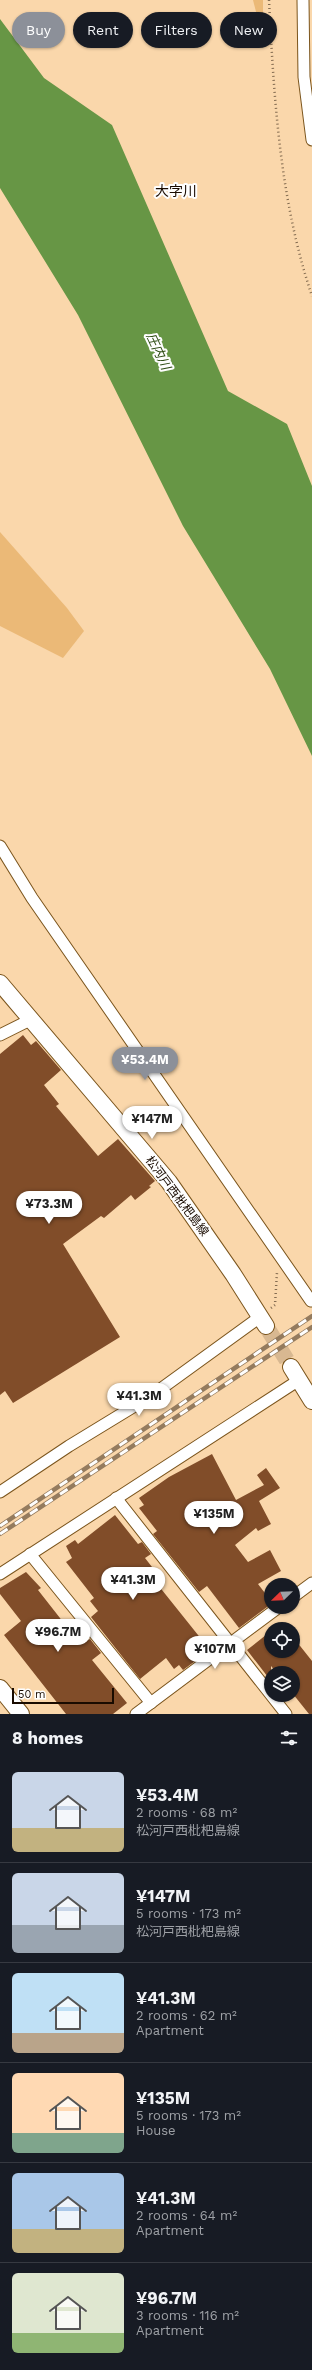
<!DOCTYPE html>
<meta charset="utf-8">
<style>
:root{--surface:#171b24;--page:#20242c;--text:#f1f3f6;--muted:#9ea1a6;--line:#363941;--accent:#8c9099}
body{margin:0;font-family:"Work Sans","Noto Sans JP",sans-serif;background:var(--page);color:var(--text);height:100vh;display:flex;flex-direction:column;font-size:15px;white-space:nowrap}
*{box-sizing:border-box;margin:0}
p{font-size:13px;color:var(--muted)}
.icon{flex:none;width:22px;height:22px;fill:none;stroke:currentColor;stroke-width:2;stroke-linecap:round;stroke-linejoin:round}
.map{position:relative;height:1714px;overflow:hidden}
.panel{display:flex;flex-direction:column;background:var(--surface);flex:1}
.panel>*{flex:none}
.guide{position:absolute;left:12px;top:12px;width:288px;height:36px;display:flex;gap:8px}
.needle{width:26px;rotate:247deg}
.tools{position:absolute;left:264px;top:1578px;display:grid;gap:8px}
.tools a{display:grid;place-items:center;width:36px;height:36px;border-radius:50%;background:var(--surface);box-shadow:0 1px 3px #0004;font-size:20px}
.scale{position:absolute;left:12px;bottom:10px;width:102px;box-sizing:border-box;padding-left:4px;border:2px solid #190b00;border-top:0;font-size:11px;line-height:14px;white-space:nowrap;color:#190b00;-webkit-text-stroke:3px #fefefe;paint-order:stroke}
.price{position:absolute;translate:-50% -34px;padding:0 9px;border-radius:14px;background:#fff;color:#222;font-size:13px;line-height:26px;filter:drop-shadow(0 1px 2px #0008)}
.price::after{content:'';position:absolute;left:50%;top:24px;width:12px;height:9px;margin-left:-6px;background:inherit;clip-path:polygon(0 0,100% 0,50% 100%)}
.price.selected{background:var(--accent);color:#fff}
ul{padding:0;list-style:none}
li{display:flex;align-items:center;gap:12px;height:100px;padding:0 12px}
li+li{border-top:1px solid var(--line)}
li span{display:grid;place-items:center;flex:none;width:112px;height:80px;border-radius:6px;color:#555}
li>.icon{margin-inline-start:auto}
span .icon{width:48px;height:48px;fill:#fffc;stroke-width:1}
li b{font-size:17px}
h2{display:flex;justify-content:space-between;align-items:center;height:48px;padding:0 12px;font-size:17px}
.chip{padding:0 14px;border-radius:18px;background:var(--surface);box-shadow:0 1px 3px #0004;font-size:14px;line-height:36px}
.chip.selected{background:var(--accent);color:#fff}
.map>svg:first-child{display:block}
.green{fill:#ebb977}
.water{fill:#679645}
.building{fill:#814d29}
.lines{fill:none;stroke-linecap:round;stroke-linejoin:round}
.secondary-tunnel{stroke:#d8b891;stroke-width:16;stroke-dasharray:16 8;stroke-linecap:butt}
.street-casing{stroke:#7b551d;stroke-width:13}
.secondary-casing{stroke:#7b551d;stroke-width:18}
.path{stroke:#846c51;stroke-width:2.5;stroke-dasharray:1 3;stroke-linecap:butt}
.street{stroke:#fff;stroke-width:11}
.secondary{stroke:#fff;stroke-width:16}
.rail-casing{stroke:#947b5e;stroke-width:4.5}
.rail{stroke:#fefefe;stroke-width:3;stroke-dasharray:9;stroke-linecap:butt}
.labels{text-anchor:middle;stroke-width:4;stroke-linejoin:round;paint-order:stroke}
.street-label{font-size:12px;fill:#190b00;stroke:#fefefe}
.water-label{font-size:13px;font-style:italic;fill:#2f4e15;stroke:#fefefe}
.quarter-label{font-size:14px;fill:#190b00;stroke:#fefefe}
</style>
<div class="map">
<svg width="312" height="1714" viewBox="0 0 312 1714">
<rect width="100%" height="100%" fill="#fad7ab"/>
<g class="green">
<path d="M253,0H263V39Z"/>
<path d="M0,532L67,608L84,631L63,658L0,626Z"/>
</g>
<path class="water" d="M0,19L44,78L112,125L228,391L287,424L312,486V756L270,669L183,526L78,315L0,188Z"/>
<g class="building">
<path d="M23,1035L31,1045L36,1041L61,1070L44,1085L59,1104L56,1106L98,1156L118,1139L155,1181L149,1186L151,1187L135,1200L131,1195L104,1218L101,1216L63,1244L120,1337L13,1403L5,1391L0,1395V1054Z"/>
<path d="M212,1454L236,1500L264,1485L257,1475L266,1468L280,1488L259,1501L271,1524L258,1531L256,1528L235,1545L248,1562L270,1550L281,1571L258,1584L271,1601V1604L239,1628L207,1586L199,1592L153,1534L157,1531L139,1508L144,1505L139,1498L169,1477Z"/>
<path d="M115,1515L138,1544L142,1542L151,1554L145,1558L159,1576L154,1580L210,1650L183,1670L179,1665L174,1669L166,1658L140,1679L91,1617L98,1611L90,1601L94,1598L66,1562L72,1558L66,1546L75,1540L78,1544Z"/>
<path d="M26,1572L41,1588L38,1590L78,1641L82,1638L85,1642L90,1639L101,1653L92,1660L127,1703L113,1714H66L4,1635L21,1621L0,1594V1588Z"/>
<path d="M271,1631V1651H293V1637L312,1661V1714H309L293,1694V1673H277L271,1666V1681L247,1650Z"/>
</g>
<g class="lines">
<path class="secondary-tunnel" d="M266,1326L291,1367"/>
<defs>
<g id="street">
<path d="M303,0L304,77L312,140"/>
<path d="M0,846L32,898L311,1301"/>
<path d="M0,1035L32,1019"/>
<path d="M0,1492L69,1446L151,1396L260,1317"/>
<path d="M116,1498L286,1714"/>
<path d="M30,1554L151,1703"/>
<path d="M0,1574L299,1380"/>
<path d="M293,1597L312,1583"/>
<path d="M136,1714L279,1607"/>
</g>
<g id="secondary">
<path d="M0,983L169,1182L233,1274L266,1326"/>
<path d="M291,1367L312,1401"/>
<path d="M0,1688L21,1714"/>
</g>
</defs>
<use href="#street" class="street-casing"/>
<use href="#secondary" class="secondary-casing"/>
<g class="path">
<path d="M269,0C274,100 280,201 312,296"/>
<path d="M271,1308L275,1305L277,1272"/>
</g>
<use href="#street" class="street"/>
<use href="#secondary" class="secondary"/>
<defs>
<g id="rail">
<path d="M0,1526L312,1316"/>
<path d="M0,1534L312,1327"/>
</g>
</defs>
<use href="#rail" class="rail-casing"/>
<use href="#rail" class="rail"/>
</g>
<g class="labels">
<g class="street-label">
<text transform="translate(177 1196) rotate(53)" y="4">松河戸西枇杷島線</text>
</g>
<g class="water-label">
<text transform="translate(159 351) rotate(65)" y="5">庄内川</text>
</g>
<g class="quarter-label">
<text x="176" y="196">大字川</text>
</g>
</g>
</svg>
<div class="tools">
<a><svg class="needle" viewBox="-14 -14 28 28"><path d="M0-13l5 13h-10z" fill="#e53935"/><path d="M0 13l5-13h-10z" fill="#9ea1a6"/></svg></a>
<a><svg class="icon" aria-label="locate" viewBox="0 0 24 24"><circle cx="12" cy="12" r="6"/><path d="M12 2v4M12 18v4M2 12h4M18 12h4"/></svg></a>
<a><svg class="icon" aria-label="layers" viewBox="0 0 24 24"><path d="M12 4l9 5-9 5-9-5zM3 14l9 5 9-5"/></svg></a>
</div>
<div class="scale">50 m</div>
<b class="price selected" style="left:145px;top:1081px">¥53.4M</b>
<b class="price" style="left:152px;top:1140px">¥147M</b>
<b class="price" style="left:49px;top:1225px">¥73.3M</b>
<b class="price" style="left:139px;top:1417px">¥41.3M</b>
<b class="price" style="left:214px;top:1535px">¥135M</b>
<b class="price" style="left:133px;top:1601px">¥41.3M</b>
<b class="price" style="left:58px;top:1653px">¥96.7M</b>
<b class="price" style="left:215px;top:1670px">¥107M</b>
<div class="guide">
<a class="chip selected">Buy</a>
<a class="chip">Rent</a>
<a class="chip">Filters</a>
<a class="chip">New</a>
</div>
</div>
<section class="panel">
<h2>8 homes<svg class="icon" aria-label="filters" viewBox="0 0 24 24"><path d="M4 7h16M4 17h16"/><circle cx="9" cy="7" r="2"/><circle cx="15" cy="17" r="2"/></svg></h2>
<ul>
<li><span style="background:linear-gradient(#c9d6e8 70%,#c2b280 0)"><svg class="icon" aria-label="home" viewBox="0 0 24 24"><path d="M3 11l9-7 9 7M6 9v11h12V9"/></svg></span><div><b>¥53.4M</b><p>2 rooms · 68 m²</p><p>松河戸西枇杷島線</p></div></li>
<li><span style="background:linear-gradient(#c9d6e8 65%,#9aa5b1 0)"><svg class="icon" aria-label="home" viewBox="0 0 24 24"><path d="M3 11l9-7 9 7M6 9v11h12V9"/></svg></span><div><b>¥147M</b><p>5 rooms · 173 m²</p><p>松河戸西枇杷島線</p></div></li>
<li><span style="background:linear-gradient(#bfe0f5 75%,#b9a48a 0)"><svg class="icon" aria-label="home" viewBox="0 0 24 24"><path d="M3 11l9-7 9 7M6 9v11h12V9"/></svg></span><div><b>¥41.3M</b><p>2 rooms · 62 m²</p><p>Apartment</p></div></li>
<li><span style="background:linear-gradient(#ffd9b3 75%,#7fa58c 0)"><svg class="icon" aria-label="home" viewBox="0 0 24 24"><path d="M3 11l9-7 9 7M6 9v11h12V9"/></svg></span><div><b>¥135M</b><p>5 rooms · 173 m²</p><p>House</p></div></li>
<li><span style="background:linear-gradient(#a9c7e8 70%,#c2b280 0)"><svg class="icon" aria-label="home" viewBox="0 0 24 24"><path d="M3 11l9-7 9 7M6 9v11h12V9"/></svg></span><div><b>¥41.3M</b><p>2 rooms · 64 m²</p><p>Apartment</p></div></li>
<li><span style="background:linear-gradient(#dfe7d0 75%,#8fb573 0)"><svg class="icon" aria-label="home" viewBox="0 0 24 24"><path d="M3 11l9-7 9 7M6 9v11h12V9"/></svg></span><div><b>¥96.7M</b><p>3 rooms · 116 m²</p><p>Apartment</p></div></li>
</ul>
</section>
